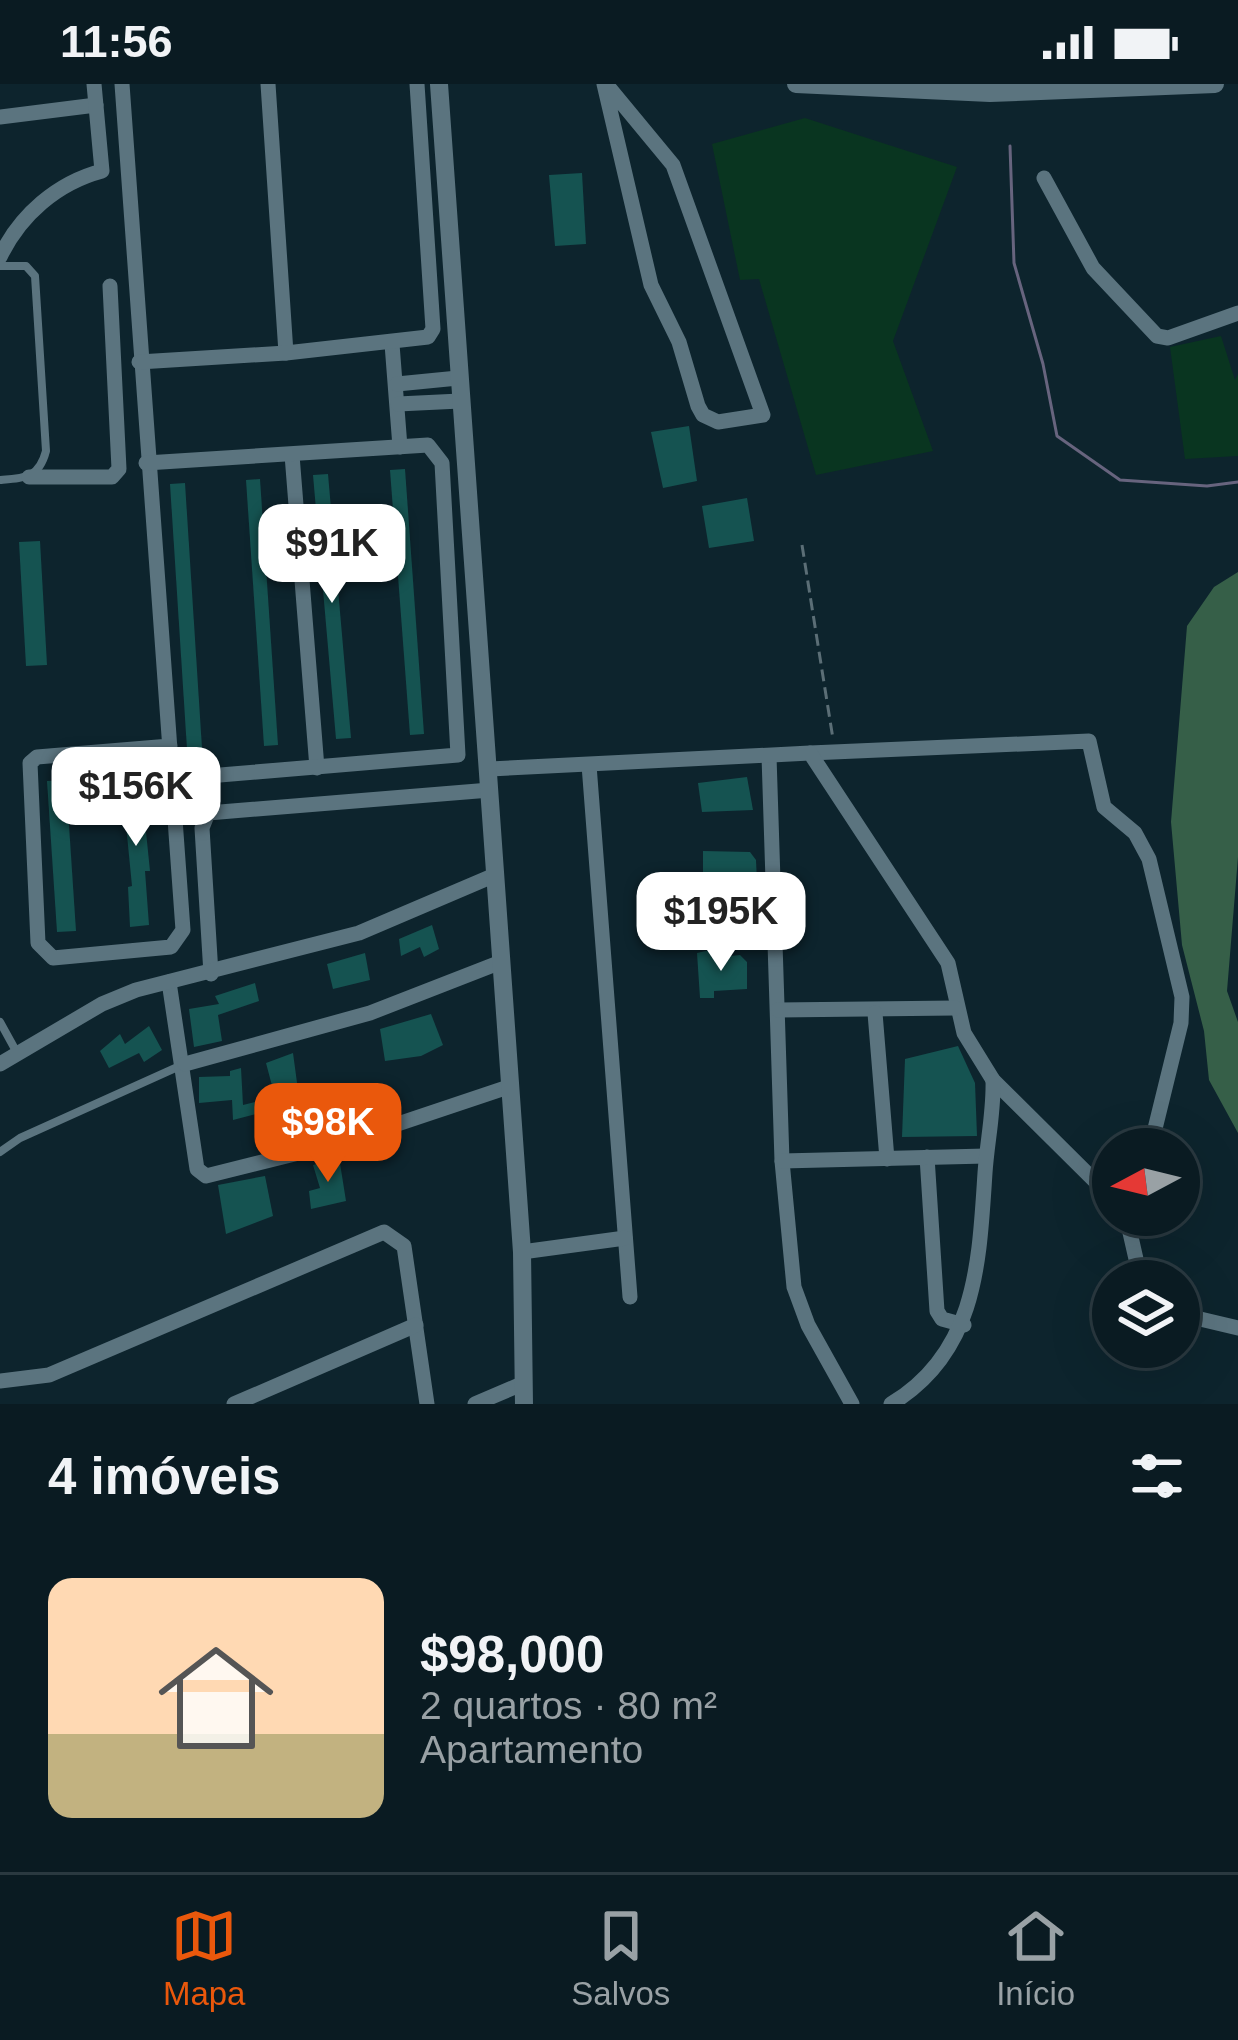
<!DOCTYPE html>
<html lang="pt">
<meta charset="utf-8">
<style>
:root{--surface:#0a1b22;--page:#18282f;--text:#f1f3f6;--muted:#99a1a5;--line:#2a3940;--accent:#ea580c}
body{margin:0;font-family:Arial,sans-serif;background:var(--page);color:var(--text);height:100vh;display:flex;flex-direction:column;font-size:45px;white-space:nowrap}
*{box-sizing:border-box;margin:0}
p{font-size:39px;color:var(--muted)}
.icon{flex:none;width:66px;height:66px;fill:none;stroke:currentColor;stroke-width:2;stroke-linecap:round;stroke-linejoin:round}
.map{position:relative;height:1320px;overflow:hidden}
.sheet{display:flex;flex-direction:column;background:var(--surface);flex:1}
.sheet>*{flex:none}
.needle{width:78px;rotate:263deg}
.buttons{position:absolute;left:1092px;top:1044px;display:grid;gap:24px}
.buttons a{display:grid;place-items:center;width:108px;height:108px;border-radius:50%;background:var(--surface);box-shadow:0 12px 48px #0002,0 0 0 3px var(--line);font-size:60px}
.price{position:absolute;translate:-50% -102px;padding:0 27px;border-radius:24px;background:#fff;color:#222;font-size:39px;line-height:78px;filter:drop-shadow(0 3px 6px #0008)}
.price::after{content:'';position:absolute;left:50%;top:72px;width:36px;height:27px;margin-left:-18px;background:inherit;clip-path:polygon(0 0,100% 0,50% 100%)}
.price.active{background:var(--accent);color:#fff}
ul{padding:0;list-style:none}
li{display:flex;align-items:center;gap:36px;height:300px;padding:0 48px}
li span{display:grid;place-items:center;flex:none;width:336px;height:240px;border-radius:24px;color:#555}
li>.icon{margin-inline-start:auto}
span .icon{width:144px;height:144px;fill:#fffc;stroke-width:1}
li b{font-size:51px}
h2{display:flex;justify-content:space-between;align-items:center;height:144px;padding:0 48px;font-size:51px}
.status{display:flex;justify-content:space-between;align-items:center;height:84px;padding:0 60px;background:var(--surface);direction:ltr}
.status svg{height:33px;fill:currentColor}
.tabs{display:flex;justify-content:space-around;align-items:center;height:168px;border-top:3px solid var(--line);background:var(--surface);font-size:33px;color:var(--muted)}
.tabs a{display:grid;justify-items:center;gap:6px}
.tabs .active{color:var(--accent)}
.map>svg:first-child{display:block}
.green{fill:#093520}
.forest{fill:#365f48}
.lines{fill:none;stroke-linecap:round;stroke-linejoin:round}
.stream{stroke:#67647e;stroke-width:3}
.building{fill:#155351}
.path{stroke:#5b6e76;stroke-width:3;stroke-dasharray:12 6;stroke-linecap:butt}
.service{stroke:#5b747f;stroke-width:8}
.minor{stroke:#5b747f;stroke-width:15}
.tertiary{stroke:#5b747f;stroke-width:18}
</style>
<div class="status"><b>11:56</b><svg viewBox="0 0 49 12"><path d="M0 12V9h3v3zM5 12V6h3v6zM10 12V3h3v9zM15 12V0h3v12zM26 1h20v11H26zM47 4h2v5h-2z"/></svg></div>
<div class="map">
<svg width="1238" height="1320" viewBox="0 0 1238 1320">
<rect width="100%" height="100%" fill="#0d242d"/>
<g class="green">
<path d="M805,34L957,83L893,257L933,367L816,391L759,195L740,196L712,60Z"/>
<path d="M1221,252L1235,296L1238,290V372L1185,375L1170,263Z"/>
</g>
<path class="forest" d="M1238,488V773L1227,907L1238,938V1049L1209,996L1204,947L1182,861L1171,738L1187,542L1214,503Z"/>
<g class="lines">
<path class="stream" d="M1010,62L1014,179L1043,280L1057,352L1120,396L1207,402L1238,398"/>
</g>
<g class="building">
<path d="M582,89L586,160L555,162L549,91Z"/>
<path d="M689,342L697,397L663,404L651,348Z"/>
<path d="M405,385L424,650L410,651L390,386Z"/>
<path d="M328,390L351,654L336,655L313,391Z"/>
<path d="M260,395L278,661L264,662L246,396Z"/>
<path d="M185,399L202,664L187,665L170,400Z"/>
<path d="M747,414L754,457L709,464L702,422Z"/>
<path d="M40,457L47,581L26,582L19,458Z"/>
<path d="M140,689L150,787H145L149,841L130,843L128,803L132,802L121,690Z"/>
<path d="M747,693L753,726L702,728L698,699Z"/>
<path d="M66,696L76,847L57,848L47,697Z"/>
<path d="M703,767L750,768L756,776L757,798L708,797L703,790Z"/>
<path d="M682,814L681,863L667,864L665,816Z"/>
<path d="M432,841L439,865L424,873L420,863L401,872L399,855Z"/>
<path d="M710,866L712,874L740,871L747,878V905L714,907V914H700L697,869Z"/>
<path d="M365,869L370,896L333,905L327,880Z"/>
<path d="M255,899L259,917L218,931L222,957L194,963L189,925L219,920L215,912Z"/>
<path d="M431,930L443,961L421,972L385,977L380,945Z"/>
<path d="M149,942L162,966L144,978L139,969L109,984L100,967L120,950L125,960Z"/>
<path d="M958,962L975,999L977,1052L902,1053L905,975Z"/>
<path d="M293,969L298,1006L307,1005L306,1019L298,1021L301,1056L282,1057L276,1025L233,1036L232,1016L199,1019V993L230,992V987L241,984L243,1021L275,1013L266,979Z"/>
<path d="M339,1073L346,1117L311,1125L309,1107L320,1104L313,1081Z"/>
<path d="M265,1092L273,1132L226,1150L218,1101Z"/>
</g>
<g class="lines">
<path class="path" d="M802,461L833,655"/>
<g class="service">
<path d="M0,182H26L35,192L46,367C39,394 25,394 0,396"/>
<path d="M0,938L16,967"/>
<path d="M0,1068L20,1054L182,981"/>
</g>
<g class="minor">
<path d="M122,0L183,846L171,863L53,874L38,859L30,679L37,673L170,662"/>
<path d="M268,0L286,269"/>
<path d="M604,0L651,201L679,258L698,322L703,331L718,338L763,331L673,81L606,0"/>
<path d="M0,33L96,21"/>
<path d="M1044,94L1093,184L1157,252L1168,254L1238,229"/>
<path d="M0,173C20,131 57,99 102,87L94,0"/>
<path d="M392,260L400,363"/>
<path d="M139,278L286,269L428,253L433,245L417,0"/>
<path d="M397,300L458,294"/>
<path d="M398,320L460,317"/>
<path d="M292,371L317,684"/>
<path d="M146,379L428,361L442,379L458,671L172,695"/>
<path d="M29,393H112L119,385L110,202"/>
<path d="M810,669L1089,657L1104,723L1135,749L1149,775L1182,913L1181,939L1150,1065"/>
<path d="M769,672L782,1077L794,1203L808,1241L852,1320"/>
<path d="M589,681L630,1213"/>
<path d="M490,685L810,669L948,879L964,949L993,996L1113,1115"/>
<path d="M211,890L202,744L208,729L490,706"/>
<path d="M169,898L197,1085L206,1092L347,1057L511,1002"/>
<path d="M778,926L955,924"/>
<path d="M875,929L887,1075"/>
<path d="M0,980L102,920L136,906L359,849L495,791"/>
<path d="M185,980L370,929L501,878"/>
<path d="M927,1073L937,1227L942,1235L964,1241"/>
<path d="M782,1077L986,1072"/>
<path d="M1126,1131L1141,1197"/>
<path d="M522,1168L625,1154"/>
<path d="M1179,1230L1238,1244"/>
<path d="M0,1297L49,1291L384,1148L404,1162L427,1320"/>
<path d="M234,1320L416,1241"/>
<path d="M475,1320L524,1299"/>
<path d="M891,1320C977,1268 979,1179 985,1089C987,1058 994,1028 993,996"/>
</g>
<g class="tertiary">
<path d="M439,0L522,1168L524,1320"/>
<path d="M796,0L990,9L1215,0"/>
</g>
</g>
</svg>
<div class="buttons">
<a><svg class="needle" viewBox="-14 -14 28 28"><path d="M0-13l5 13h-10z" fill="#e53935"/><path d="M0 13l5-13h-10z" fill="#99a1a5"/></svg></a>
<a><svg class="icon" aria-label="layers" viewBox="0 0 24 24"><path d="M12 4l9 5-9 5-9-5zM3 14l9 5 9-5"/></svg></a>
</div>
<b class="price" style="left:332px;top:522px">$91K</b>
<b class="price" style="left:136px;top:765px">$156K</b>
<b class="price" style="left:721px;top:890px">$195K</b>
<b class="price active" style="left:328px;top:1101px">$98K</b>
</div>
<section class="sheet">
<h2>4 imóveis<svg class="icon" aria-label="filters" viewBox="0 0 24 24"><path d="M4 7h16M4 17h16"/><circle cx="9" cy="7" r="2"/><circle cx="15" cy="17" r="2"/></svg></h2>
<ul>
<li><span style="background:linear-gradient(#ffd9b3 65%,#c2b280 0)"><svg class="icon" aria-label="home" viewBox="0 0 24 24"><path d="M3 11l9-7 9 7M6 9v11h12V9"/></svg></span><div><b>$98,000</b><p>2 quartos · 80 m²</p><p>Apartamento</p></div></li>
</ul>
</section>
<nav class="tabs">
<a class="active"><svg class="icon" aria-label="map" viewBox="0 0 24 24"><path d="M3 6l6-2 6 2 6-2v14l-6 2-6-2-6 2zM9 4v14M15 6v14"/></svg>Mapa</a>
<a><svg class="icon" aria-label="saved" viewBox="0 0 24 24"><path d="M7 4h10v16l-5-4-5 4z"/></svg>Salvos</a>
<a><svg class="icon" aria-label="home" viewBox="0 0 24 24"><path d="M3 11l9-7 9 7M6 9v11h12V9"/></svg>Início</a>
</nav>
